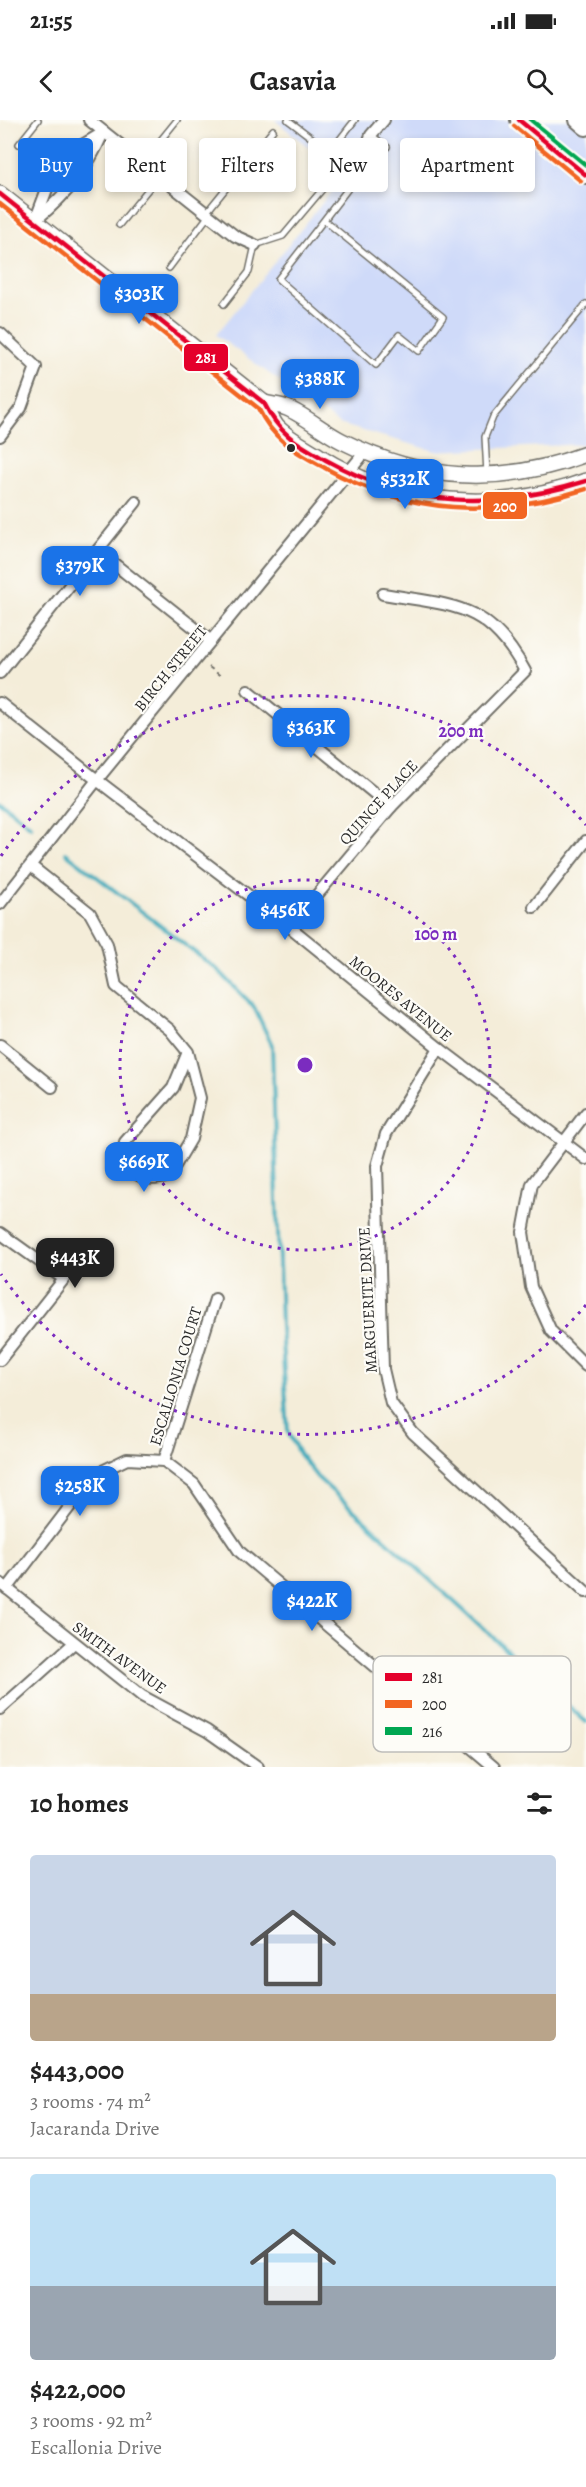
<!DOCTYPE html>
<meta charset="utf-8">
<style>
:root{--surface:#fff;--page:#f6f6f6;--text:#222;--muted:#767676;--line:#e0e0e0;--accent:#1a73e8}
body{margin:0;font-family:Alegreya,serif;background:var(--page);color:var(--text);height:100vh;display:flex;flex-direction:column;font-size:22px;white-space:nowrap}
*{box-sizing:border-box;margin:0}
p{font-size:20px;color:var(--muted)}
.icon{flex:none;width:33px;height:33px;fill:none;stroke:currentColor;stroke-width:2;stroke-linecap:round;stroke-linejoin:round}
.map{position:relative;height:1647px;overflow:hidden}
.side{display:flex;flex-direction:column;background:var(--surface);flex:1}
.side>*{flex:none}
.banner{position:absolute;left:18px;top:18px;width:550px;height:54px;display:flex;gap:12px}
.price{position:absolute;translate:-50% -51px;padding:0 14px;border-radius:12px;background:var(--accent);color:#fff;font-size:20px;line-height:39px;filter:drop-shadow(0 2px 3px #0008)}
.price::after{content:'';position:absolute;left:50%;top:36px;width:18px;height:14px;margin-left:-9px;background:inherit;clip-path:polygon(0 0,100% 0,50% 100%)}
.price.selected{background:#222;color:#fff}
ul{padding:0;list-style:none}
li{display:grid;align-content:center;gap:12px;height:318px;padding:0 30px}
li+li{border-top:2px solid var(--line)}
li span{display:grid;place-items:center;height:186px;border-radius:6px;color:#555}
li>.icon{margin-inline-start:auto}
span .icon{width:108px;height:108px;fill:#fffc;stroke-width:1}
li b{font-size:26px}
h2{display:flex;justify-content:space-between;align-items:center;height:72px;padding:0 30px;font-size:26px}
.tag{padding:0 21px;border-radius:6px;background:var(--surface);box-shadow:0 3px 9px #0003;font-size:21px;line-height:54px}
.tag.selected{background:var(--accent);color:#fff}
.status{display:flex;justify-content:space-between;align-items:center;height:42px;padding:0 30px;background:var(--surface);direction:ltr}
.status svg{height:16px;fill:currentColor}
header{display:flex;justify-content:space-between;align-items:center;height:78px;padding:0 30px;background:var(--surface);font-size:27px;font-weight:700}
.map>svg:first-child{display:block}
.built{fill:#cfdaf9}
.lines{fill:none;stroke-linecap:round;stroke-linejoin:round}
.stream{stroke:#3caabb;stroke-width:4}
.service-casing{stroke:#716f68;stroke-width:8}
.minor-casing{stroke:#716f68;stroke-width:14}
.secondary-casing{stroke:#716f68;stroke-width:18}
.primary-casing{stroke:#716f68;stroke-width:20}
.path{stroke:#716f68;stroke-width:2;stroke-dasharray:4.5 4.5;stroke-linecap:butt}
.service{stroke:#fff;stroke-width:5}
.minor{stroke:#fff;stroke-width:10}
.secondary{stroke:#fff;stroke-width:15}
.primary{stroke:#fff;stroke-width:16}
.bus-1-casing{stroke:#fdfcf7;stroke-width:9}
.bus-2-casing{stroke:#fdfcf7;stroke-width:9}
.bus-3-casing{stroke:#fdfcf7;stroke-width:9}
.bus-1{stroke:#e4002b;stroke-width:4.5}
.bus-2{stroke:#f26522;stroke-width:4.5}
.bus-3{stroke:#00a651;stroke-width:4.5}
.ring{fill:none;stroke:#7b2cbf;stroke-width:3;stroke-dasharray:3 6}
.bus-dot{fill:#2b2b2b;stroke:#fdfcf7;stroke-width:2}
.labels{text-anchor:middle;stroke-width:4.5;stroke-linejoin:round;paint-order:stroke}
.street-label{font-size:16px;fill:#2b2b2b;stroke:#fdfcf7}
.key{fill:#fdfcf7;stroke:#bebdba;stroke-width:1.5}
.key-label{font-size:16px;fill:#2b2b2b}
.centre{fill:#7b2cbf;stroke:#fdfcf7;stroke-width:3}
.ring-label{font-size:18px;text-anchor:middle;font-weight:bold;fill:#7b2cbf;stroke:#fdfcf7;stroke-width:4.5;stroke-linejoin:round;paint-order:stroke}
.line-badge{stroke:#fdfcf7;stroke-width:2}
.badge-label{font-size:16px;text-anchor:middle;font-weight:bold;fill:#fff}
</style>
<div class="status"><b>21:55</b><svg viewBox="0 0 49 12"><path d="M0 12V9h3v3zM5 12V6h3v6zM10 12V3h3v9zM15 12V0h3v12zM26 1h20v11H26zM47 4h2v5h-2z"/></svg></div>
<header><svg class="icon" aria-label="back" viewBox="0 0 24 24"><path d="M15 5l-7 7 7 7"/></svg>Casavia<svg class="icon" aria-label="search" viewBox="0 0 24 24"><circle cx="10" cy="10" r="6"/><path d="M15 15l6 6"/></svg></header>
<div class="map">
<svg width="586" height="1647" viewBox="0 0 586 1647">
<rect width="100%" height="100%" fill="#fdfcf7"/>
<filter id="ink" filterUnits="userSpaceOnUse"><feTurbulence type="fractalNoise" baseFrequency=".0167" numOctaves="2"/><feDisplacementMap in="SourceGraphic" scale="12" xChannelSelector="R" yChannelSelector="G"/><feConvolveMatrix kernelMatrix="1 2 1 2 8 2 1 2 1" color-interpolation-filters="sRGB"/></filter>
<filter id="wash" filterUnits="userSpaceOnUse"><feTurbulence type="fractalNoise" baseFrequency=".008" numOctaves="4" result="noise"/><feDisplacementMap in="SourceGraphic" scale="24" xChannelSelector="R" yChannelSelector="G"/><feGaussianBlur stdDeviation="1.35" result="paint"/><feColorMatrix in="noise" values="0 0 0 0 0 0 0 0 0 0 0 0 0 0 0 0 0 1.4 0 .05"/><feComposite in="paint" operator="in"/></filter>
<g filter="url(#wash)">
<rect width="100%" height="100%" fill="#f4edd9"/>
<path class="built" d="M275,0H586V324L435,331L339,304L216,215L344,56Z"/>
<g class="lines">
<g class="stream">
<path d="M0,681L31,706"/>
<path d="M66,733L219,851L254,887L272,925L281,1206L288,1312L299,1334L317,1357L586,1602"/>
</g>
</g>
</g>
<g filter="url(#ink)">
<g class="lines">
<defs>
<g id="service">
<path d="M288,0L333,34L365,31L366,45L324,100L443,197L419,231L399,215L376,245L278,159L324,100"/>
<path d="M371,15L387,27"/>
<path d="M19,24L38,0"/>
<path d="M330,32L355,0"/>
<path d="M143,42L177,0"/>
<path d="M206,93L273,10"/>
<path d="M119,105L159,56"/>
<path d="M169,148L209,95"/>
<path d="M224,184L249,152L255,125L283,116L331,59"/>
<path d="M487,354L485,317L493,297L586,184"/>
</g>
<g id="minor">
<path d="M89,0L235,116L255,125"/>
<path d="M365,31L371,15L384,0"/>
<path d="M37,99C68,73 87,50 103,13"/>
<path d="M35,101L47,69L79,27L104,12"/>
<path d="M0,213L36,247L21,288L0,316"/>
<path d="M98,431L211,521"/>
<path d="M0,553L136,382"/>
<path d="M248,570L391,687"/>
<path d="M0,583L97,660L290,807L439,928L586,1039"/>
<path d="M31,746L90,793L107,824L116,866L170,910L188,932L200,978L191,1019L169,1056C145,1063 139,1058 123,1040L125,1022L173,968L188,932"/>
<path d="M0,784L97,660L365,332"/>
<path d="M534,787L586,721"/>
<path d="M290,807L391,687L525,551C488,482 453,486 383,474"/>
<path d="M0,925L52,967"/>
<path d="M439,928L386,1014L377,1046L383,1249L391,1283L413,1313L586,1472"/>
<path d="M586,993L532,1064L523,1112L531,1167L551,1211L586,1246"/>
<path d="M0,1113L64,1159L0,1240"/>
<path d="M164,1341L215,1179"/>
<path d="M0,1463L142,1576L207,1611L258,1647"/>
<path d="M7,1469L94,1355L127,1339L164,1341L194,1364L240,1432L494,1647"/>
<path d="M0,1589L74,1523"/>
</g>
<g id="secondary">
<path d="M0,74L264,283C268,291 272,301 277,307C289,319 305,327 319,336C399,387 498,394 586,361"/>
<path d="M264,283C271,285 280,285 287,288C304,295 324,312 342,321C424,362 500,366 586,334"/>
</g>
<g id="primary">
<path d="M519,0L586,55"/>
<path d="M578,0L586,7"/>
</g>
</defs>
<use href="#service" class="service-casing"/>
<use href="#minor" class="minor-casing"/>
<use href="#secondary" class="secondary-casing"/>
<use href="#primary" class="primary-casing"/>
<path class="path" d="M209,547L222,557"/>
<use href="#service" class="service"/>
<use href="#minor" class="minor"/>
<use href="#secondary" class="secondary"/>
<use href="#primary" class="primary"/>
<defs>
<g id="bus-1">
<path d="M519,0L586,55"/>
<path d="M0,74L264,283C280,315 296,323 326,340C412,388 494,390 586,361"/>
</g>
<g id="bus-2">
<path d="M514,6L581,61"/>
<path d="M0,84L258,288C274,321 294,331 325,348C410,395 494,398 586,369"/>
</g>
<path id="bus-3" d="M531,0L586,45"/>
</defs>
<use href="#bus-1" class="bus-1-casing"/>
<use href="#bus-2" class="bus-2-casing"/>
<use href="#bus-3" class="bus-3-casing"/>
<use href="#bus-1" class="bus-1"/>
<use href="#bus-2" class="bus-2"/>
<use href="#bus-3" class="bus-3"/>
</g>
</g>
<g class="ring">
<circle cx="305" cy="945" r="185"/>
<path d="M586 1185A369 369 0 0 1 1 1154M1 736A369 369 0 0 1 586 705"/>
</g>
<circle class="bus-dot" cx="291" cy="328" r="5"/>
<g class="labels">
<g class="street-label">
<text transform="translate(170 548) rotate(-51)" y="6">BIRCH STREET</text>
<text transform="translate(378 682) rotate(-48)" y="6">QUINCE PLACE</text>
<text transform="translate(401 878) rotate(39)" y="6">MOORES AVENUE</text>
<text transform="translate(367 1180) rotate(-93)" y="6">MARGUERITE DRIVE</text>
<text transform="translate(175 1256) rotate(-73)" y="6">ESCALLONIA COURT</text>
<text transform="translate(120 1537) rotate(36)" y="6">SMITH AVENUE</text>
</g>
</g>
<rect x="373" y="1536" width="198" height="96" rx="9" class="key"/>
<rect x="385" y="1553" width="27" height="8" fill="#e4002b"/>
<rect x="385" y="1580" width="27" height="8" fill="#f26522"/>
<rect x="385" y="1607" width="27" height="8" fill="#00a651"/>
<g class="key-label">
<text x="422" y="1563">281</text>
<text x="422" y="1590">200</text>
<text x="422" y="1617">216</text>
</g>
<circle cx="305" cy="945" r="9" class="centre"/>
<g class="ring-label">
<text x="461" y="617">200 m</text>
<text x="436" y="820">100 m</text>
</g>
<g class="line-badge">
<rect x="183" y="223" width="46" height="29" rx="6" fill="#e4002b"/>
<rect x="482" y="371" width="46" height="29" rx="6" fill="#f26522"/>
</g>
<g class="badge-label">
<text x="206" y="243">281</text>
<text x="505" y="392">200</text>
</g>
</svg>
<b class="price" style="left:139px;top:205px">$303K</b>
<b class="price" style="left:320px;top:290px">$388K</b>
<b class="price" style="left:405px;top:390px">$532K</b>
<b class="price" style="left:80px;top:477px">$379K</b>
<b class="price" style="left:311px;top:639px">$363K</b>
<b class="price" style="left:285px;top:821px">$456K</b>
<b class="price" style="left:144px;top:1073px">$669K</b>
<b class="price selected" style="left:75px;top:1169px">$443K</b>
<b class="price" style="left:80px;top:1397px">$258K</b>
<b class="price" style="left:312px;top:1512px">$422K</b>
<div class="banner">
<a class="tag selected">Buy</a>
<a class="tag">Rent</a>
<a class="tag">Filters</a>
<a class="tag">New</a>
<a class="tag">Apartment</a>
</div>
</div>
<section class="side">
<h2>10 homes<svg class="icon" aria-label="filters" viewBox="0 0 24 24"><path d="M4 7h16M4 17h16"/><circle cx="9" cy="7" r="2"/><circle cx="15" cy="17" r="2"/></svg></h2>
<ul>
<li><span style="background:linear-gradient(#c9d6e8 75%,#b9a48a 0)"><svg class="icon" aria-label="home" viewBox="0 0 24 24"><path d="M3 11l9-7 9 7M6 9v11h12V9"/></svg></span><div><b>$443,000</b><p>3 rooms · 74 m²</p><p>Jacaranda Drive</p></div></li>
<li><span style="background:linear-gradient(#bfe0f5 60%,#9aa5b1 0)"><svg class="icon" aria-label="home" viewBox="0 0 24 24"><path d="M3 11l9-7 9 7M6 9v11h12V9"/></svg></span><div><b>$422,000</b><p>3 rooms · 92 m²</p><p>Escallonia Drive</p></div></li>
</ul>
</section>
